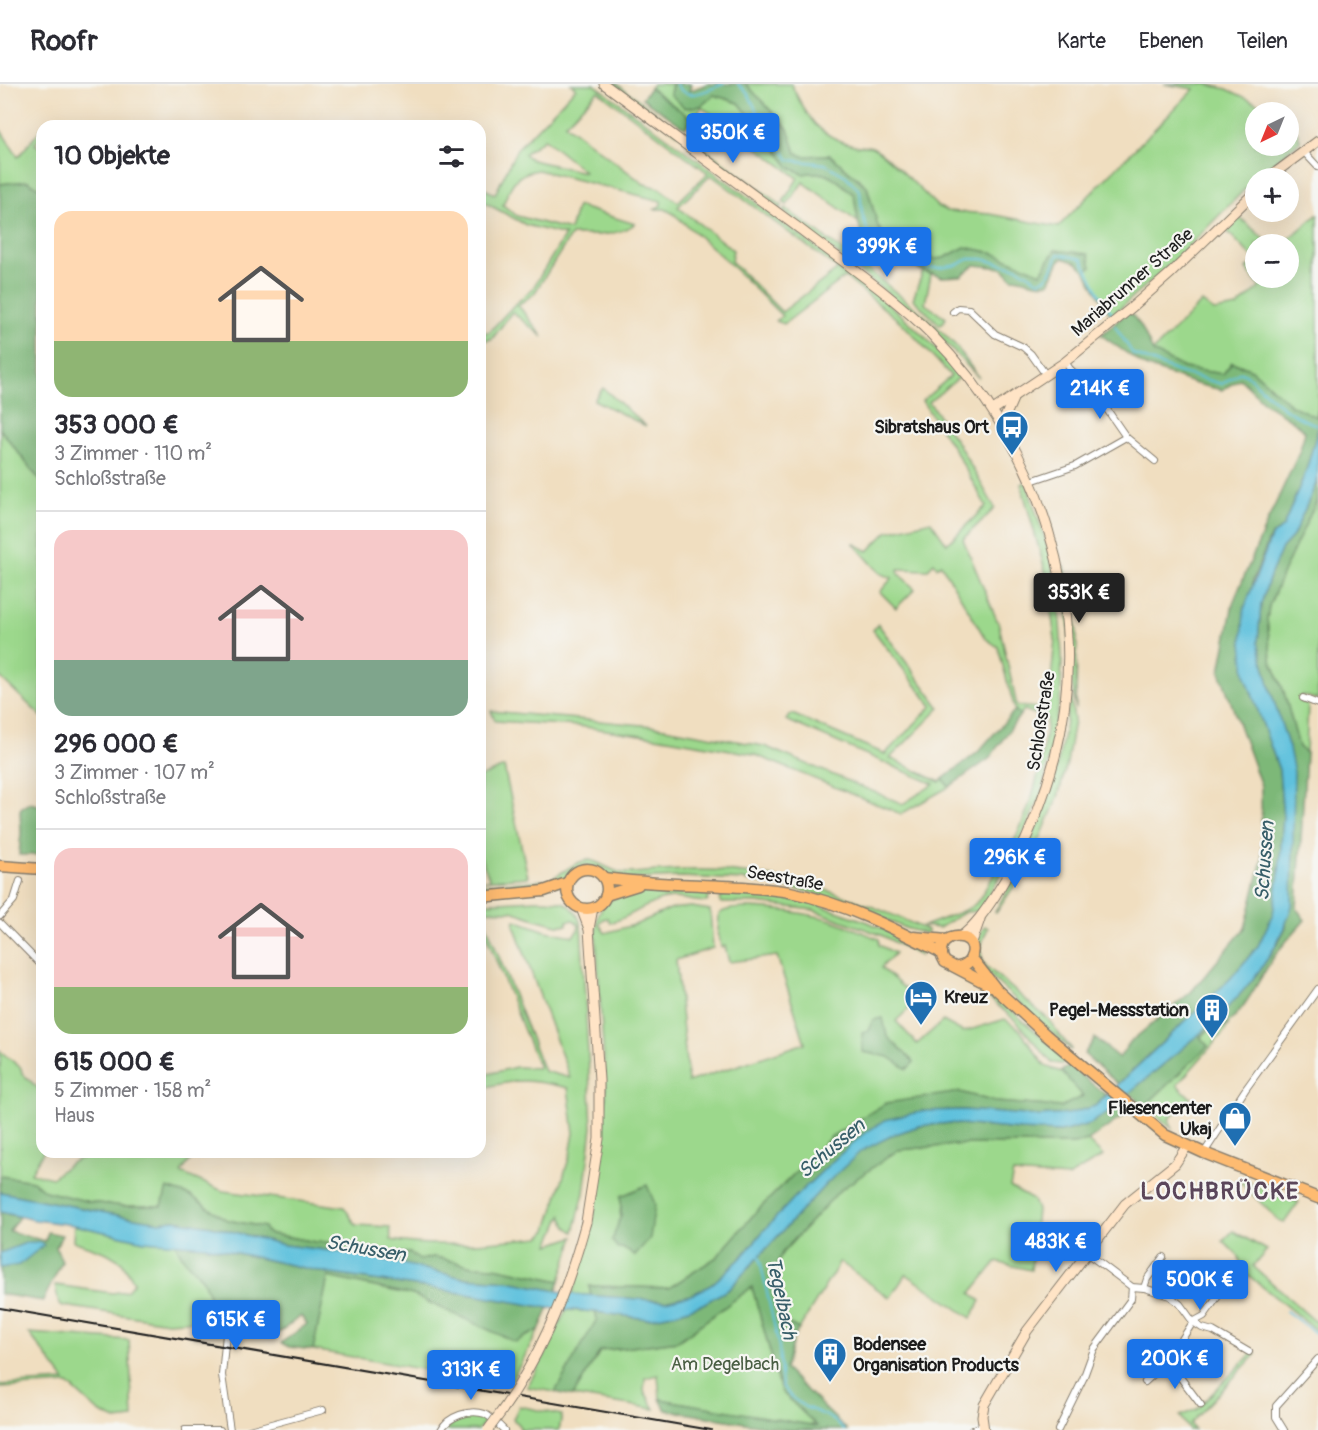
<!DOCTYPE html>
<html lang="de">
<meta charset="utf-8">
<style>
:root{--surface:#fff;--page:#f2f2f3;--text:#2b2b33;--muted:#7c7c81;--line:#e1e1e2;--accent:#1a73e8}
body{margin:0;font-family:Pangolin,sans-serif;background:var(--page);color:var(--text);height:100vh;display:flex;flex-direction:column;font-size:22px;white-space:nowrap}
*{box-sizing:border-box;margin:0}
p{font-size:20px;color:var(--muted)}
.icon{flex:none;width:33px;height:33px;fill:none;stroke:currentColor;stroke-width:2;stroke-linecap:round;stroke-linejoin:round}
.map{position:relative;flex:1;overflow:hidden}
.drawer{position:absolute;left:36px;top:36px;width:450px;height:1038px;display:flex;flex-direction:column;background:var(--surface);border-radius:18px;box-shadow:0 6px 24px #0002}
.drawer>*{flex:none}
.needle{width:39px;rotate:223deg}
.tools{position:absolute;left:1245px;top:18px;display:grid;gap:12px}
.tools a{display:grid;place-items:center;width:54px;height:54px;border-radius:50%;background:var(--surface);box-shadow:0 6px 24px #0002;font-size:30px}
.price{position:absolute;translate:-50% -51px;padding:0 14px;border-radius:6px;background:var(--accent);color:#fff;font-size:20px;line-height:39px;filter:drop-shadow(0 2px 3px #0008)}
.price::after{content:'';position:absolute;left:50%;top:36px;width:18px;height:14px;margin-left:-9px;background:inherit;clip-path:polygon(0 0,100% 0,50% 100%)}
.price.selected{background:#222;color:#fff}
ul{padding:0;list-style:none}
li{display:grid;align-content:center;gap:12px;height:318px;padding:0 18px}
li+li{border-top:2px solid var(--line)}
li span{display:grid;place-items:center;height:186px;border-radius:18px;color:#555}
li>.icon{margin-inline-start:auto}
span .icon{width:108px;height:108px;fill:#fffc;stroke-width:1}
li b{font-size:26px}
h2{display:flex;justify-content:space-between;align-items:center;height:72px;padding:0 18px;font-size:26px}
header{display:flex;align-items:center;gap:36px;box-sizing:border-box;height:84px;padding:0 30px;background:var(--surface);border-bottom:2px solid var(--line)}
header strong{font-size:28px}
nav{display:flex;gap:33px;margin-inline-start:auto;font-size:21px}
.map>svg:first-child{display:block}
.green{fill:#9cd88c;stroke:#5c7a54;stroke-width:1.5;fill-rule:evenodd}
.forest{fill:#7db878;stroke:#4c6a4a;stroke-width:1.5}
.water{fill:#5fc1dd;stroke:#3e6e7c;stroke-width:1.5}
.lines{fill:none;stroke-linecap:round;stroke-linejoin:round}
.stream{stroke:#5fc1dd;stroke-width:2}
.street-casing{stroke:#867d6e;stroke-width:8}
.secondary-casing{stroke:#867d6e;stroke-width:11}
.primary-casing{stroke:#867d6e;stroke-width:13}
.street{stroke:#fff;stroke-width:6}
.secondary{stroke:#ffe4c6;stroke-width:9}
.primary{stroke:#febb71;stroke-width:10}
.rail{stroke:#1c1c1c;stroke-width:2}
.secondary-bridge-casing{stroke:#867d6e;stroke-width:11;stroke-linecap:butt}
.secondary-bridge{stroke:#ffe4c6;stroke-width:9}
.labels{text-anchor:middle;stroke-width:4.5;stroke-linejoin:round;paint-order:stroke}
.street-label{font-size:18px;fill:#1c1c1c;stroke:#f6f6f2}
.poi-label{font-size:18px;font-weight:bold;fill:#1c1c1c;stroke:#f6f6f2;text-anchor:end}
.park-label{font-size:18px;fill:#495e43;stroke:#f6f6f2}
.water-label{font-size:20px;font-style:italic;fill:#375e69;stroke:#f6f6f2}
.district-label{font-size:24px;font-weight:bold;letter-spacing:1.5px;fill:#5b465a;stroke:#f6f6f2}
</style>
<header>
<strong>Roofr</strong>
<nav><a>Karte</a><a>Ebenen</a><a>Teilen</a></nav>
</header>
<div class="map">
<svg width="1318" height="1346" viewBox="0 0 1318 1346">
<rect width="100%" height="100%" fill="#f6f6f2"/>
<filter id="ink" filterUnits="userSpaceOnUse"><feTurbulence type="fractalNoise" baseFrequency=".0167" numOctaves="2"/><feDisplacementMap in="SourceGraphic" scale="12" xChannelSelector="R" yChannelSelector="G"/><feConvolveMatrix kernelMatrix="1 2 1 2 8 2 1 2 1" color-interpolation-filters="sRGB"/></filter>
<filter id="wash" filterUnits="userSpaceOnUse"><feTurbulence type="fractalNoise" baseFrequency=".008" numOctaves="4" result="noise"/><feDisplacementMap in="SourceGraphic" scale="24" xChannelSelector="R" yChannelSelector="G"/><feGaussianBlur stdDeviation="1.35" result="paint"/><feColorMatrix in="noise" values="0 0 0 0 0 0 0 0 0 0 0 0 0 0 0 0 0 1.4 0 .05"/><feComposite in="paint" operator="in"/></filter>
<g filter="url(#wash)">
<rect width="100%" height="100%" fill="#f0dec0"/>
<g class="green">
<path d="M571,0H594C659,48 724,95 789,143C850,189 912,233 961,292L929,318L959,361L995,424L963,455L999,541L1017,622L1048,625L1055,555L1046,490L1021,400L1026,398L1050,470L1059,521L1062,574L1061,610L1042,708L1017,764L979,827L965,828L939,844L924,842C935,837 968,827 975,820C981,814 985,805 990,797C1025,748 1042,693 1047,634L1024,626L1020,631L1015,626L998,563L985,554L941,480L937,483L934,479L927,486L898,485L899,490L915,505L896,524L880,508L892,494L880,489L853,459L868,467L887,448L931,437L947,460L986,422L956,368L922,317L951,292L903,240L845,193L784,240L776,237L782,232L729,179L674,130L665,125H655L661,121V117L538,86C515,89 510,102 503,121L517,132L570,146L577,122L635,140C616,153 593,151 571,151L534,210L518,221L543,253L512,228L492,255L480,257V249L489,248L513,222L533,204L565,151L526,141L480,116V103L495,110L517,65L576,4ZM598,7L708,89L678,118L659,104L644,100L565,40ZM544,55L584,87V88L532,76L524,70ZM711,91L838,185L782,228L731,177L733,166L678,123Z"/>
<path d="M611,0H617L782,122L780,125Z"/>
<path d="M653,0H672L670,10L701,22L714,11L739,19L757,41L774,55L778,68L802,90C828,85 836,95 854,111L858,138L803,98L787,121L783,118L798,94L702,23L692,35L650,4Z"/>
<path d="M746,0H791C807,32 816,52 854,61C860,63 867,61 872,63C888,70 923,109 937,122L947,127L990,130L1058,143L1194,5L1164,0H1206L1227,5L1272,26L1274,28H1256V62H1288L1289,42L1298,49L1300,57L1256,94L1174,177L1111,232L1085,187L1091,183L1055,166L1041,189L993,169L965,163L944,174L935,175L923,173L890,158L878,143L867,102L830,71L803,72L796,69L788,45Z"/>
<path d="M42,44V52L35,60L42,65V106L28,97L0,100V45L18,73Z"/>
<path d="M785,124L870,187L933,239L929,242L783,127Z"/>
<path d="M1236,130L1270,160H1256V177L1223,143Z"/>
<path d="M1318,130V325L1316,334L1291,321L1252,286L1232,278L1223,290L1184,284L1152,268L1202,218L1214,227L1237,223L1260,203L1246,185L1255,178L1256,194H1288V160H1283Z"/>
<path d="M923,187L931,190L925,220L946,234L940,241L913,215Z"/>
<path d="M935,241L956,262L979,294L931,244Z"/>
<path d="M603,304L646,342L594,316Z"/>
<path d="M0,345L42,399V633L0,593Z"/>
<path d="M1318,414V616L1302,611L1300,617L1308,620L1306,669L1299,663L1284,608L1271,575L1267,535L1269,522L1285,484Z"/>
<path d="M1065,482L1077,548L1076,626L1071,593L1068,526L1062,484Z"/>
<path d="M878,540L940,624L890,674L940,698L943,695L949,703L901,730L753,670L662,654L578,642L495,637L491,627L653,642L764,662L903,720L934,700L786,636L792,630L885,670L932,622L873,546Z"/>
<path d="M1070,606L1074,636L1067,679L1058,713L1029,780L996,829L995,828C1036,754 1062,691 1070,606Z"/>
<path d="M504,683L528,793L480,797L490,796L480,772V693Z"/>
<path d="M590,776C602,779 612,788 624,789C636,790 649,787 661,787C682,786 704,785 725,787C803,794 857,814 927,846V850L905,844L853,822L810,808L743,796L682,793L631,795L610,793L599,784L586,781L573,786L565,795L546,802L480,809V801L547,796C563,791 572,777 590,776Z"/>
<path d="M666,806L704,807L710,811L707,818C695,818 684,814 673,814C651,815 632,833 610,839L608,834L603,835L599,840L605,849L637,840L670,825L691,823L710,826L713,864L676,876L688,998L805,959L777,872L729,878L725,862L721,863L718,848L719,830C734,816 811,830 831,836C847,841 863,849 879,855V861L895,869L881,884L918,916L896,937L917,960L943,937L963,948L1005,935L1020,946L1045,982L1064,989L1084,1012L1061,1023L995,1018L960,1008L832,1052L755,1129L717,1173L669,1204L589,1202L591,1212L572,1210L589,1157L599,1103L606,1009L596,852C596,845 596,838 598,832C606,806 643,807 666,806ZM621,1112L635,1171L622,1164C617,1143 621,1133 621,1112Z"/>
<path d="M729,808L813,819L868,838L923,863L920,872L881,851L813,826L757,819H722L720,816L722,811Z"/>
<path d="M536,816C559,816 573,815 581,840L592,1043L584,1109L574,1148L567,1143L562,1131L549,1161L574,1153L560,1197L494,1183L472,1182L440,1174L433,1173L420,1177L410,1169L388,1170L348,1159L316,1158L266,1149L264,1143L227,1136L191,1112L167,1104L162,1122H123L90,1118L44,1107L33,1097L0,1092V967L21,984L22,989L42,1008L43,1068L31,1089L52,1094C77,1072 80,1072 112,1074L116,1068H161L172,1073L185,1068H196L181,1089L223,1107L344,1123L356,1141L390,1143L391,1156C443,1165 489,1158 540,1153L547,1146L570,1071L574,1049L568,1004C529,995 519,994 480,1005V992L516,983L539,984L480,836V832H483L544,987L570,994L514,841L515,836L546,847L573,852L578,846L579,841L574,836L567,837V841H558L538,836L512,827L480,826V819Z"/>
<path d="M985,842L988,844C982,857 977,869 986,882L1049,936L1062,954L1072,965L1071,966L988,890C977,874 971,859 985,842Z"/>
<path d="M963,891L1002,918L1063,972L1065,978L1061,980L1052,979L1017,938Z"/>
<path d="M1217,939L1222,944L1229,940L1223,949L1177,1001L1191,1014L1169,1035L1172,1044L1145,1022L1208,962L1200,954Z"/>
<path d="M1088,1057L1103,1072L1068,1093L1013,1089L1010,1103L1033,1116L1037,1126L1031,1186L996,1178L971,1209L981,1217L971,1234L906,1190L890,1214L840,1178L799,1245L785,1238L775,1186L782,1169L839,1107L898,1066L966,1060H1073Z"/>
<path d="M1243,1096L1251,1098L1250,1100L1253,1102L1255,1101L1268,1108L1299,1118L1284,1139L1278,1136L1241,1099Z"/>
<path d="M74,1141L144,1157L175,1159L183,1174L203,1196L218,1235L167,1238L59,1221L55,1201L112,1209L127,1207L134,1198L122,1178L107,1169L73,1157Z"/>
<path d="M1233,1147L1267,1166L1253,1182L1318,1240V1248L1242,1186L1239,1173L1223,1157Z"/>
<path d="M328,1193L413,1211L515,1258L539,1246L509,1301L313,1266Z"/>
<path d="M752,1203L781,1307L818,1343L660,1315L658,1291L645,1294L644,1307L655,1325L573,1312L600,1267L678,1257Z"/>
<path d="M566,1226L595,1228L597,1235L555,1308L527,1303L548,1265Z"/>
<path d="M29,1249L129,1256L133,1334L116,1336L99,1328L68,1300L0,1304V1301L65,1297Z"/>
<path d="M1252,1269L1256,1270L1190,1340L1194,1346H1189L1180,1332L1197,1325Z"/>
<path d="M519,1322L562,1331L559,1346H520V1343L513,1335Z"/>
<path d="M474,1332L487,1335L478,1346H445L459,1334Z"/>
</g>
<g class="forest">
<path d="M672,0H691L689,7L707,0H746L788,45L796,69L803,72L830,71L867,103L878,143L890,158L923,173L935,175L944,174L965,163L993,169L1041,189L1055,166L1088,170L1091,183L1085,187L1077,179L1063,174L1059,177L1049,199C1037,202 1025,194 1012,194L1002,184L975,181L961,192L942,193L923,187L877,167L863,153L859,142L854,111C836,95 829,85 803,90L789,83L778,68L774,55L757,41L739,19L714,11L701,22L685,24L670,10Z"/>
<path d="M650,4L692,35L685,44L642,14Z"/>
<path d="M28,97L42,106V399L0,345V100Z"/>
<path d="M1129,227L1141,242L1153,268L1184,284L1223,290L1232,278L1252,286L1291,321L1316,333L1318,325V345L1306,387L1283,443L1270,453L1253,496L1245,590L1279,686L1283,733L1279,790L1273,830L1258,862L1230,895L1118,1000L1084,970L1095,954L1119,974L1130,958L1191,908L1245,844L1262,776L1261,702L1220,588L1233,519L1268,436L1299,369L1305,348L1293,337L1265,319L1240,295L1222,306L1196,300L1145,282L1101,251Z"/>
<path d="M1318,395V414L1285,484L1269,522L1267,535L1271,575L1284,608L1299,663L1306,669L1297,825L1305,836C1294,849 1281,862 1272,876C1256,900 1246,926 1222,944L1216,939L1200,953L1208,962L1145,1022L1129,1009C1186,960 1253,913 1286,843L1289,664L1271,608L1258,558L1261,520L1270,492L1282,464L1293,452Z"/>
<path d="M1015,626L1020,631L989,675L949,703L943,695L978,668Z"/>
<path d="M30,719L42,722V771H19L21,749L20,726L22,723Z"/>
<path d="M883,934L887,952L914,978L907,985L889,973L863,968L862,949L869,947L873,936Z"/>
<path d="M1070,982L1106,1011L1095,1022L1069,1030L1038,1032L964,1026L923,1027L836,1074L797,1111L766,1144L740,1175L711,1201L691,1211L665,1217L591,1212L589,1202L669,1204L717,1173L755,1129L832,1052L886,1019L960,1008L995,1018L1061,1023L1083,1012L1061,987Z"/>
<path d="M1117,1021L1126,1030L1088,1057L1073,1060H966L898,1066L839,1107L782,1169L775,1186L785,1238L799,1245L794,1253L785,1285L847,1346H787L666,1326L660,1315L817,1342L781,1307L752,1203L678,1257L600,1267L573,1312L555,1308L597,1235L595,1228L648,1235L677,1229L703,1220L729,1205L826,1100L861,1066L893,1051L919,1042L950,1039L1020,1046L1061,1048L1090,1040Z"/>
<path d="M0,1092L33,1097L45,1107L90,1118L123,1122H162L167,1104L191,1112L227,1136L264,1143L267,1149L316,1158L348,1159L388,1170L410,1169L420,1176L433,1173L440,1174L472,1182L494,1183L560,1197L556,1207L508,1197L463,1194L365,1171L284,1161L211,1142L174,1136L160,1138L122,1132L0,1108Z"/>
<path d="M647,1101L655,1120L650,1154L635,1171L622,1164H618L612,1157L621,1131V1112Z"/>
<path d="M0,1128L19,1133L9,1147L45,1157L48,1148L62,1151L56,1163L62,1178L43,1217L0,1210Z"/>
<path d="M175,1159L205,1162L331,1190L437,1205L549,1224L539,1246L515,1258L413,1211L328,1193L313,1266L289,1263L281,1259L307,1240L301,1232L273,1253L243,1240L218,1235L203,1196L183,1174Z"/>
</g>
<g class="water">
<path d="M1318,345V395L1293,452L1282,464L1270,492L1261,520L1258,558L1271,608L1289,664L1294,688L1292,822C1268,904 1191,956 1129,1009L1117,1022L1090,1040L1061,1048L1020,1046L950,1039L919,1042L893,1051L861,1067L826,1100L729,1205L703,1220L677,1229L648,1235L595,1228L549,1224L437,1205L331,1190L205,1162L144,1157L74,1141L35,1136L0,1128V1108L122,1132L160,1138L174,1136L211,1142L284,1161L365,1171L463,1194L508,1197L572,1210L665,1217L691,1211L711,1201L740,1175L766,1144L797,1111L836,1074L863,1050L885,1036L923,1027L964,1026L1038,1032L1068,1030L1095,1022L1230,895L1258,862L1273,830L1279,790L1283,733L1279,686L1245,590L1242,559L1244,525L1271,453L1283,443L1306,387Z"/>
<path d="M28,1158H38L44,1161L19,1181L0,1184V1169Z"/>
</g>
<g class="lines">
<g class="stream">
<path d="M676,0C686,19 707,6 723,0"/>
<path d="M738,0L749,11L757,28L775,45L780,62L789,76L825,80L846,92L860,107L862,129L868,149L881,163L907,176L926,184H940L957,181L969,175H982L1018,184L1039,197C1051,194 1054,181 1058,170L1082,175L1099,209L1113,231"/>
<path d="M1115,242L1133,270L1178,288L1222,300L1240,288L1246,290C1267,310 1289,333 1318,341"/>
<path d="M759,1172L779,1263L782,1302L791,1313L805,1323L825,1331L839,1340L844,1346"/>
<path d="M1286,1227L1318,1251"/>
</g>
</g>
</g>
<g filter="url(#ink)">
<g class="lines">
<defs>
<g id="street">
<path d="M1303,67L1318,83"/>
<path d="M953,228L958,224L969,225L995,250L1023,263L1031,270L1046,291"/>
<path d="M1065,278L1070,285L1097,311L1126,353L1155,377"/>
<path d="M1031,397L1075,382L1126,353"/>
<path d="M1303,614L1318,620"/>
<path d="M0,832L14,816L20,797"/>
<path d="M0,839L42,882"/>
<path d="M1204,1069L1245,1006L1318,905"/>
<path d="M1088,1170L1132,1203L1144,1204L1170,1212L1180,1220L1193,1238L1168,1277L1145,1298"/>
<path d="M1144,1204L1147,1195L1163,1173"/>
<path d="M1221,1208L1204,1232L1193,1238L1202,1244L1213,1247L1249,1268"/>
<path d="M227,1240L222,1291L230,1346"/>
<path d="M1168,1277L1201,1321"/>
<path d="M185,1346H220"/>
<path d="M249,1346L323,1326"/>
<path d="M441,1346C448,1332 470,1325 485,1330C491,1333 499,1341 504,1346"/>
<path d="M972,1346L982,1342"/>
<path d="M1058,1346L1083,1295L1094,1265L1131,1215L1132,1203"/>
<path d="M1284,1346L1276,1333V1322L1318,1275"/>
</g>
<g id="secondary">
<path d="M604,0C669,48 734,97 800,145C844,179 892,211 931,250C1039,360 1094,521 1055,673C1042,723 1023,768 995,812C985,827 975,842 960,853"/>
<path d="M1268,94L1318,57"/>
<path d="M993,326L1065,278L1131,224L1171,189L1256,107"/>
<path d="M1002,340L1013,315"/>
<path d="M581,824L589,845"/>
<path d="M971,861L980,835"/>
<path d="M586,1138L599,1055V996L589,845L593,824"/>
<path d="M984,1346L982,1332L984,1321L1027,1247L1125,1120L1175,1080L1187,1062"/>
</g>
<g id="primary">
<path d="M0,782L42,785"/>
<circle cx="587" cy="805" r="20"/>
<path d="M604,794C654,801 704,800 754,804C766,805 778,806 790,808C844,819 893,844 942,869"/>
<path d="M606,811L638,801"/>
<path d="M480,813L544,807L567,799"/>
<path d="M914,853L947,856"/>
<path d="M971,873L997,906L1046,951L1165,1051L1204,1069L1318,1114"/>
<path d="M958,883C965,882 970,879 972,871C979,843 927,849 945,878L991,902"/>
</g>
</defs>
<use href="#street" class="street-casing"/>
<use href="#secondary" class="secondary-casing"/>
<use href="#primary" class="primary-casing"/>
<use href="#street" class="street"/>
<use href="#secondary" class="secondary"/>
<use href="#primary" class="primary"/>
<path class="rail" d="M0,1224L711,1346"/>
<defs>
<path id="secondary-bridge" d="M488,1346C537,1282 565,1215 586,1138"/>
</defs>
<use href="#secondary-bridge" class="secondary-bridge-casing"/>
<use href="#secondary-bridge" class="secondary-bridge"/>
</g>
</g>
<defs>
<symbol id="bus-pin" viewBox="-11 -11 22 30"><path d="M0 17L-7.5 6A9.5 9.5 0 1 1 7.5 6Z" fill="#1f6fb2" stroke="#f6f6f2"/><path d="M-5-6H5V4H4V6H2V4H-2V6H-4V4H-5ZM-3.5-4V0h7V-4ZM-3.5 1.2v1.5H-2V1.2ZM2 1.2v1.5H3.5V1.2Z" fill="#fff"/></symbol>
<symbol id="hotel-pin" viewBox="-11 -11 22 30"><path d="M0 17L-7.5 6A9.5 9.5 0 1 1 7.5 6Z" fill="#1f6fb2" stroke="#f6f6f2"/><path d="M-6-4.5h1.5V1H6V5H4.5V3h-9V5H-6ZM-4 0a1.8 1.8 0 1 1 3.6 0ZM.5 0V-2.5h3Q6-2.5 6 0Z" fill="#fff"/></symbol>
<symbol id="building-pin" viewBox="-11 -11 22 30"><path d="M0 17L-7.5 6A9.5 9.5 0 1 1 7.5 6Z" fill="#1f6fb2" stroke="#f6f6f2"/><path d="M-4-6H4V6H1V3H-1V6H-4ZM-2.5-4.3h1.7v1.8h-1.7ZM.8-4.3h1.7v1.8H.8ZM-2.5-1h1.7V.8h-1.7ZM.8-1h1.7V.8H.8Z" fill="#fff"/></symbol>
<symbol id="shop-pin" viewBox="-11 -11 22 30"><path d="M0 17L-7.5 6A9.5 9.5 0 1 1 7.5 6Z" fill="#1f6fb2" stroke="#f6f6f2"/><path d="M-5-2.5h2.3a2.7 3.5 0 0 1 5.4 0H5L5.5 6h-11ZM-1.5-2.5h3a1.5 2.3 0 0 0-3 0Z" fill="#fff"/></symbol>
</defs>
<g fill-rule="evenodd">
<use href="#bus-pin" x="993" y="324" width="38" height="52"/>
<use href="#hotel-pin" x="902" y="894" width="38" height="52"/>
<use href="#building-pin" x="1193" y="907" width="38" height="52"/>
<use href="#shop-pin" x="1216" y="1015" width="38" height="52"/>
<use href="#building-pin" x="811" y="1251" width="38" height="52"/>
</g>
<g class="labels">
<g class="street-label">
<text transform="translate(1132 198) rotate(-41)" y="6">Mariabrunner Straße</text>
<text transform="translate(1041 637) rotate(-81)" y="6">Schloßstraße</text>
<text transform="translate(785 794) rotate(10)" y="6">Seestraße</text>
</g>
<g class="poi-label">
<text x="989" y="349">Sibratshaus Ort</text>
<text x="944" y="919" text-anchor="start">Kreuz</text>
<text x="1189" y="932">Pegel-Messstation</text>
<text x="1212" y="1030">Fliesencenter<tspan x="1212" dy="21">Ukaj</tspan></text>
<text x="853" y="1266" text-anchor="start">Bodensee<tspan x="853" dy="21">Organisation Products</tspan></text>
</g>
<g class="park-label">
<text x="725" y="1286">Am Degelbach</text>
</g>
<g class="water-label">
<text transform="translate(1264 777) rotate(-86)" y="7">Schussen</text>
<text transform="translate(831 1064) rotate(-40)" y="7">Schussen</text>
<text transform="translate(366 1164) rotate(10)" y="7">Schussen</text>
<text transform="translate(782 1214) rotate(78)" y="7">Tegelbach</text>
</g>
<g class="district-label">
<text x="1220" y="1115">LOCHBRÜCKE</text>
</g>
</g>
</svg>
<div class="tools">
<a><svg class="needle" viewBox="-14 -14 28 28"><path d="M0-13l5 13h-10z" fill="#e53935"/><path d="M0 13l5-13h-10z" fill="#7c7c81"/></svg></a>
<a>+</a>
<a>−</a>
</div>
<b class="price" style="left:733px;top:80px">350K €</b>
<b class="price" style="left:887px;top:194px">399K €</b>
<b class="price" style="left:1100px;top:336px">214K €</b>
<b class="price selected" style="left:1079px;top:540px">353K €</b>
<b class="price" style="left:1015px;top:805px">296K €</b>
<b class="price" style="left:1056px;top:1189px">483K €</b>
<b class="price" style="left:1200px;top:1227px">500K €</b>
<b class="price" style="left:236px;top:1267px">615K €</b>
<b class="price" style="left:1175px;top:1306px">200K €</b>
<b class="price" style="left:471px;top:1317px">313K €</b>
<section class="drawer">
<h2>10 Objekte<svg class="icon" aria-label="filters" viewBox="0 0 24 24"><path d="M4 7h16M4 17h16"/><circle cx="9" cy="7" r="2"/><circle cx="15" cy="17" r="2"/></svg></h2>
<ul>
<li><span style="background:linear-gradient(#ffd9b3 70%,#8fb573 0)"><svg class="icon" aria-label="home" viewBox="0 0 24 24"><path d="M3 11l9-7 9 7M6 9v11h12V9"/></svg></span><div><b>353 000 €</b><p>3 Zimmer · 110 m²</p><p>Schloßstraße</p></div></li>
<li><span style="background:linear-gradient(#f6c9c9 70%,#7fa58c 0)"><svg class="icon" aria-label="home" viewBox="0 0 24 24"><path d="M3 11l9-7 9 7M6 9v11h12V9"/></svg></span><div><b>296 000 €</b><p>3 Zimmer · 107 m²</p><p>Schloßstraße</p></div></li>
<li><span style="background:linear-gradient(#f6c9c9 75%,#8fb573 0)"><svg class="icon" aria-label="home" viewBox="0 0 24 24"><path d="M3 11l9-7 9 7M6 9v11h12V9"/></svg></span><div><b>615 000 €</b><p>5 Zimmer · 158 m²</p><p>Haus</p></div></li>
</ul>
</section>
</div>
